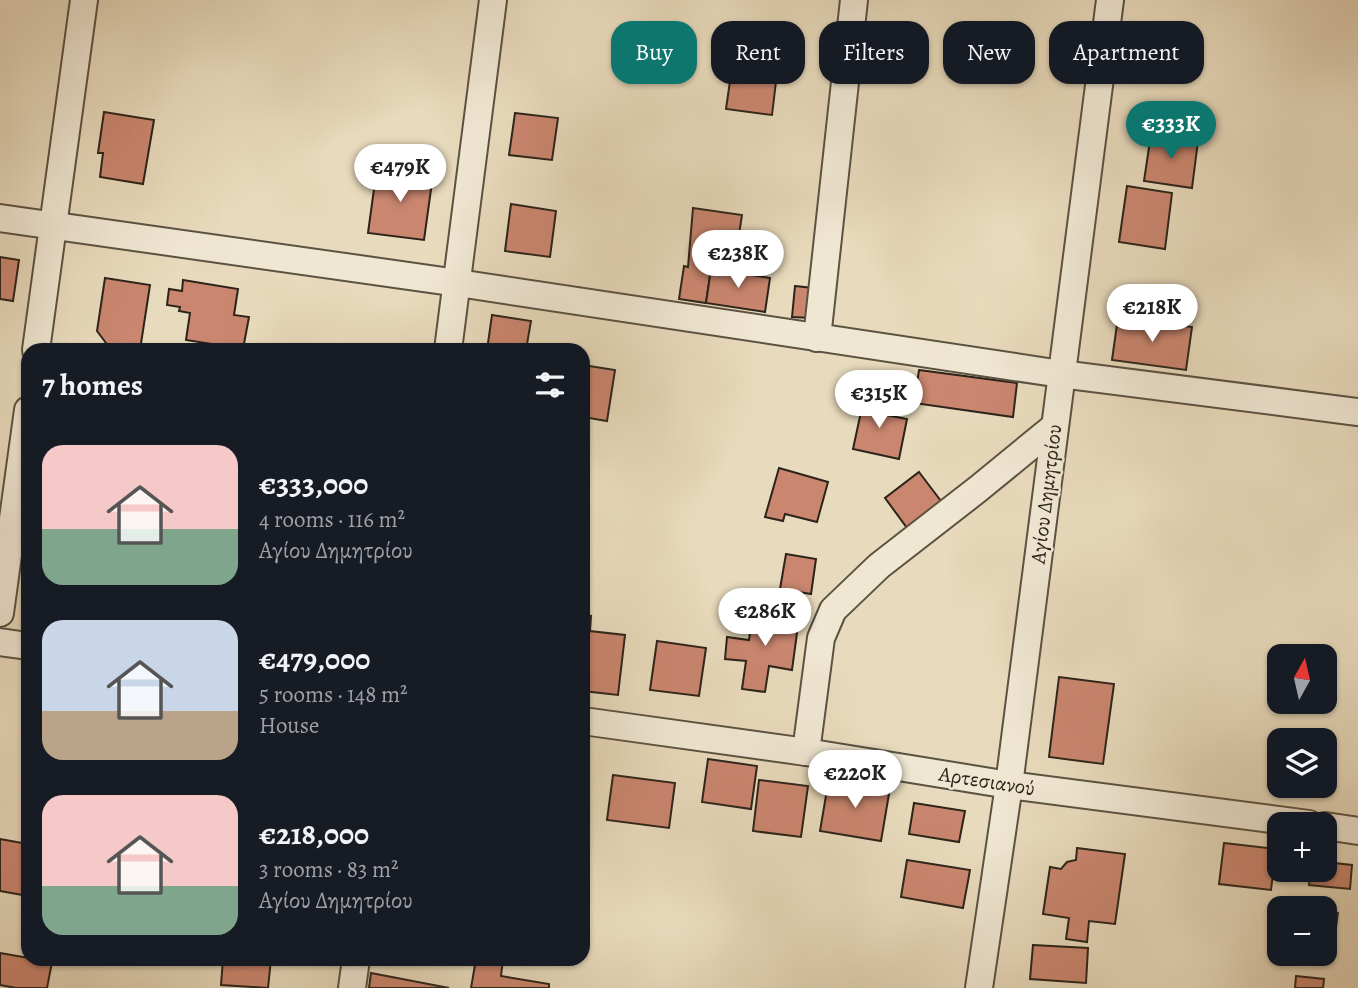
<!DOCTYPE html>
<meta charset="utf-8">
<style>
:root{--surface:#171b24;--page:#242831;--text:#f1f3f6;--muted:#9ea1a6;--accent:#0f766e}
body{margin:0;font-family:Alegreya,serif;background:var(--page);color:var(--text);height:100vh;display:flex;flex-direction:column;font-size:26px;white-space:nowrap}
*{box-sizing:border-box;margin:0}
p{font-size:23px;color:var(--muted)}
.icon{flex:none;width:38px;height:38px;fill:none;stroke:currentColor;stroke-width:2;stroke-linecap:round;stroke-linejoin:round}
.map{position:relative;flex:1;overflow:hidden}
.panel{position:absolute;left:21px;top:343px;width:569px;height:623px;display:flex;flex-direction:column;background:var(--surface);border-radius:21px;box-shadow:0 2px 5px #0004}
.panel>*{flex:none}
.guide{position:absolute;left:611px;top:21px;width:642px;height:63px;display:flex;gap:14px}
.needle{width:46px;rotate:8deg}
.tools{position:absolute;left:1267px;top:644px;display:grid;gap:14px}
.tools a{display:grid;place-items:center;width:70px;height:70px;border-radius:14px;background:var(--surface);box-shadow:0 2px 5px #0004;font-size:35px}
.price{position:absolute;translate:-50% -60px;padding:0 16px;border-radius:24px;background:#fff;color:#222;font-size:23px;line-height:46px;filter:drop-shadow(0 2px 4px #0008)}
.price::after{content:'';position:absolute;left:50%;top:42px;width:21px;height:16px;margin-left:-10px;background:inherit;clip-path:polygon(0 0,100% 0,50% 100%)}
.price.active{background:var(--accent);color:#fff}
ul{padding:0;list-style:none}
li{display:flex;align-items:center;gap:21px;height:175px;padding:0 21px}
li span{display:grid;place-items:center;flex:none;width:196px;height:140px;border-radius:21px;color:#555}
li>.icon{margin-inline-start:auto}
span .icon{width:84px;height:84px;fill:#fffc;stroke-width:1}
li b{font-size:30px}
h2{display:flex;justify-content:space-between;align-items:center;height:84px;padding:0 21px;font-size:30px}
.chip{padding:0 24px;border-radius:21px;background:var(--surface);box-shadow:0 2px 5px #0004;font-size:24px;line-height:63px}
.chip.active{background:var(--accent);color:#fff}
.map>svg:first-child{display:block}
.building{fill:#ca866f;stroke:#2c241a;stroke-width:2}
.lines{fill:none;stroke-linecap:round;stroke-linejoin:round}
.minor-casing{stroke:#5b5242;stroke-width:30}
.minor{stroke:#f0e7d3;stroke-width:26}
.labels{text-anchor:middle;stroke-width:5;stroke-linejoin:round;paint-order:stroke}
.street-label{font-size:21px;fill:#2c241a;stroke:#f0e7d3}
</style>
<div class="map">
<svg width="1358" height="988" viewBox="0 0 1358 988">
<rect width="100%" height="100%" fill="#e8dabc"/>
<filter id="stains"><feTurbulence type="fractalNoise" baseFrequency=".00286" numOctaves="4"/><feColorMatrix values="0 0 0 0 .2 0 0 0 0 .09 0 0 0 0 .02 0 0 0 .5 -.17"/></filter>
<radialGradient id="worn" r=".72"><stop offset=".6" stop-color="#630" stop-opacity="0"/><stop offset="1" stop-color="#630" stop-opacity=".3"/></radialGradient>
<g class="building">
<path d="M732,67L777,73L772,115L726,109Z"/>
<path d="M104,112L154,120L143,184L100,177L103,153H98Z"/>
<path d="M515,113L558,118L552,160L509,155Z"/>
<path d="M1151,134L1198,141L1192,188L1144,181Z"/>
<path d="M377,167L433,175L424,240L368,233Z"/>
<path d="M1127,186L1172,193L1165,249L1119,242Z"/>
<path d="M511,204L556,211L550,257L505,251Z"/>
<path d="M693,208L742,215L733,272L711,269L706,303L679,299L684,266L688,267Z"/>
<path d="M0,257L19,260L13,301L0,299Z"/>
<path d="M711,269L770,278L765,312L706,303Z"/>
<path d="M105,278L150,285L140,350H109V347L97,331Z"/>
<path d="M183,280L238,289L234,315L249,317L243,349L186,340L190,313L179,311L180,307L167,305L169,289L182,291Z"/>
<path d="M795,286L813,288L811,318L792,317Z"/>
<path d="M492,315L531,321L526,350H487Z"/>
<path d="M1118,317L1192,327L1186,370L1112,360Z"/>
<path d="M583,365L615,370L607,421L583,417Z"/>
<path d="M919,370L1017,383L1013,417L914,403Z"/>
<path d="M864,398L888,403L886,415L907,419L899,459L853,449Z"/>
<path d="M779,468L828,482L817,522L785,514L783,521L765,517Z"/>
<path d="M919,472L944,505L910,532L885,498Z"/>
<path d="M786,554L816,559L811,594L780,589Z"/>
<path d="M753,611L799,618L792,670L769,666L765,692L742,689L746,661L725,659L727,637L749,640Z"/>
<path d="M583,615L591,616L590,631L625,635L618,695L583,691Z"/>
<path d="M657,641L706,648L699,696L650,690Z"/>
<path d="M1059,677L1114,684L1103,764L1049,757Z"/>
<path d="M708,759L757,766L751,809L702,802Z"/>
<path d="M613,775L675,783L669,828L607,820Z"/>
<path d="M829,778L890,788L881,841L820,831Z"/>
<path d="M759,780L808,786L801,837L753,831Z"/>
<path d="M914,803L965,811L959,842L909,834Z"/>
<path d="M0,839L28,844V896L0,891Z"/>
<path d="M1224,843L1276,849L1271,890L1219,884Z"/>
<path d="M1077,848L1125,854L1115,924L1089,921L1087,942L1066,939L1069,918L1043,914L1050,867L1061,869L1067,862L1076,860Z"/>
<path d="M907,860L970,870L963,908L901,897Z"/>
<path d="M1325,862L1352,865L1350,889L1309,885L1310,870H1325Z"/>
<path d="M1325,911L1338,913L1335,935L1325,934Z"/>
<path d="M1033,945L1088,948L1086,983L1030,979Z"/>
<path d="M0,953L52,962L47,988H16L0,985Z"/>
<path d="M223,959H271L268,988L221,985Z"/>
<path d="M476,959H503L501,976L549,984V988H471Z"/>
<path d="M371,973L449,988H369Z"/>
<path d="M1296,976L1324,979L1323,988H1295Z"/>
</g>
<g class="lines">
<defs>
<g id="minor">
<path d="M0,218L458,283L1061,374L1358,412"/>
<path d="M817,338L854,0"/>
<path d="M36,350L84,0"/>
<path d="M448,350L493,0"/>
<path d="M0,613L28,410"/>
<path d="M0,642L28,646"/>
<path d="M583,721L806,752L1009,785L1309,824"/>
<path d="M806,752L821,638L833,610L879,566L978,489L1055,426"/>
<path d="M1325,826L1358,831"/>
<path d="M352,988L356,959"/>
<path d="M979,988L1009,785L1110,0"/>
</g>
</defs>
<use href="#minor" class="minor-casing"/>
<use href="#minor" class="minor"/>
</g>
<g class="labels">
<g class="street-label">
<text transform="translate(1046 494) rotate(-83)" y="7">Αγίου Δημητρίου</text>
<text transform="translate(987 781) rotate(9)" y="7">Αρτεσιανού</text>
</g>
</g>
<rect width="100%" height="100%" filter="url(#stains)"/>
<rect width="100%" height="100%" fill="url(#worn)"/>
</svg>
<div class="tools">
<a><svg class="needle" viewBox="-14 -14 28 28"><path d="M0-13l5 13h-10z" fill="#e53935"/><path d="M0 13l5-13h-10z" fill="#9ea1a6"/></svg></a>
<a><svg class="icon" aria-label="layers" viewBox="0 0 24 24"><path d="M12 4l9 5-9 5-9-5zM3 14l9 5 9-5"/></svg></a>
<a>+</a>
<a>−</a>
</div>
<b class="price active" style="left:1171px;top:161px">€333K</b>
<b class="price" style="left:400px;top:204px">€479K</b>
<b class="price" style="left:738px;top:290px">€238K</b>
<b class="price" style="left:1152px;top:344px">€218K</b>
<b class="price" style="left:879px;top:430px">€315K</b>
<b class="price" style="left:765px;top:648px">€286K</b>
<b class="price" style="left:855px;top:810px">€220K</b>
<div class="guide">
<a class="chip active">Buy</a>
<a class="chip">Rent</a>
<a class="chip">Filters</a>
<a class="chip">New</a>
<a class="chip">Apartment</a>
</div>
<section class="panel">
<h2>7 homes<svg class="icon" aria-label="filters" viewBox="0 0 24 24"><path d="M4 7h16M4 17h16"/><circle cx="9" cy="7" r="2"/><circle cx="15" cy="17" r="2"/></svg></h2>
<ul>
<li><span style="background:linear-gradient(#f6c9c9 60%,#7fa58c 0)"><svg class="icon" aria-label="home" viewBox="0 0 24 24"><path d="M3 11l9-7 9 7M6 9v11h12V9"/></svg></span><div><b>€333,000</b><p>4 rooms · 116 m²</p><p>Αγίου Δημητρίου</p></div></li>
<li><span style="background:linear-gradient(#c9d6e8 65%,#b9a48a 0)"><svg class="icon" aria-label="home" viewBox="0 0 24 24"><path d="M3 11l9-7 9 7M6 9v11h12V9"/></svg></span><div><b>€479,000</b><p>5 rooms · 148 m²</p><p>House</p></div></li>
<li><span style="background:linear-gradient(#f6c9c9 65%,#7fa58c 0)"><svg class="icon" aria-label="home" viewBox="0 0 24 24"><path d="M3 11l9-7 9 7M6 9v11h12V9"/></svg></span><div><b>€218,000</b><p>3 rooms · 83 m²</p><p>Αγίου Δημητρίου</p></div></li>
</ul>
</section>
</div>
